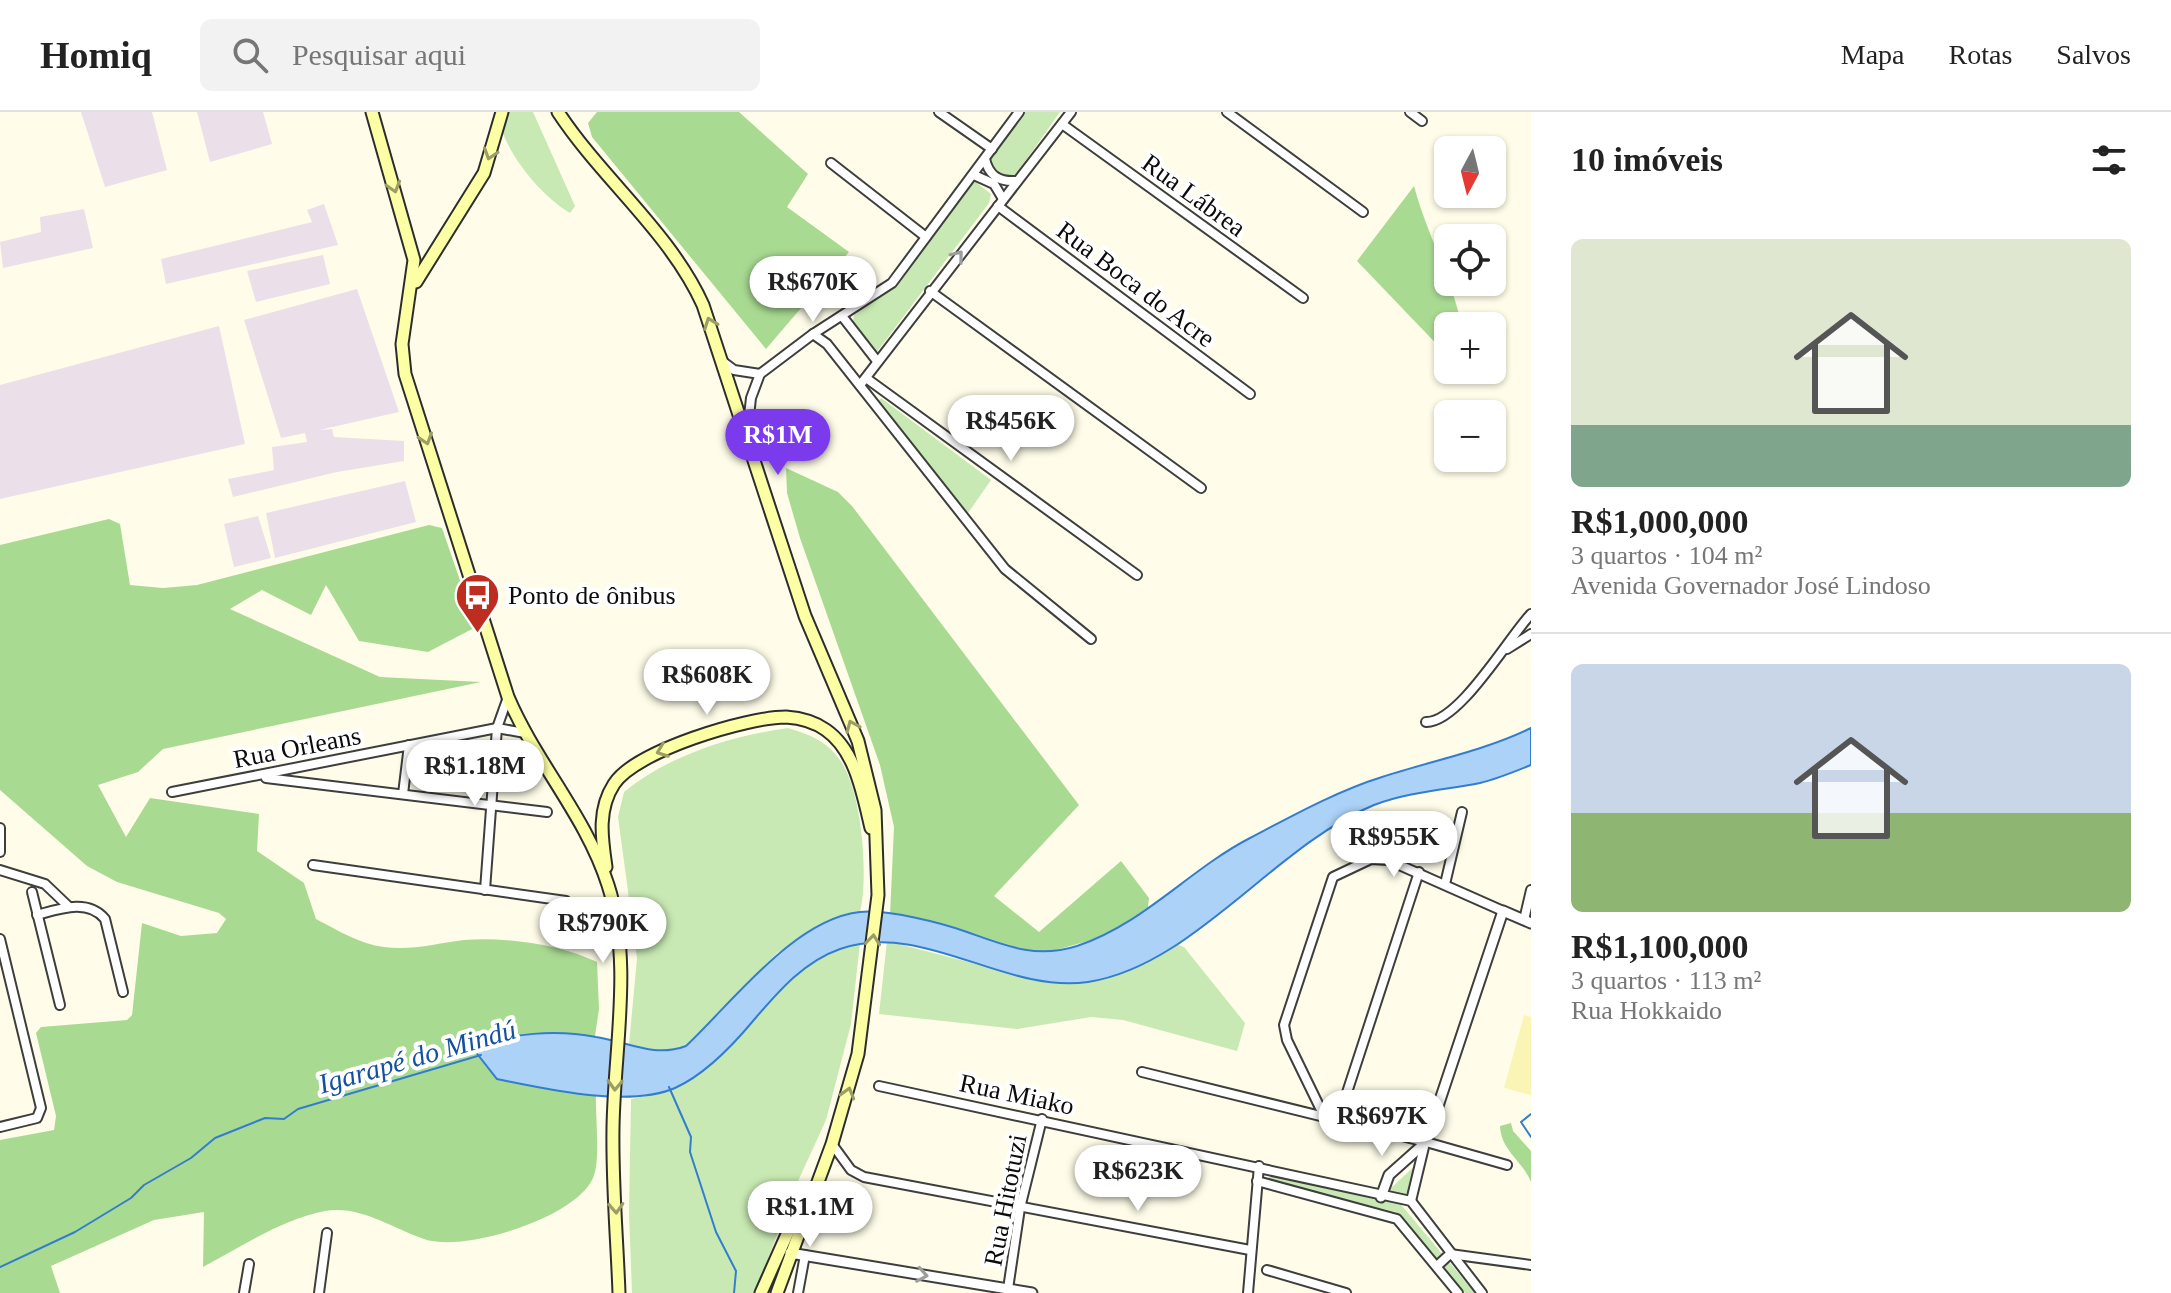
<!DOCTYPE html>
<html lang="pt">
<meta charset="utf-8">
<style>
:root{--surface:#fff;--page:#f2f2f2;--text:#222;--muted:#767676;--line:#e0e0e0;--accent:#7c3aed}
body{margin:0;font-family:Georgia,serif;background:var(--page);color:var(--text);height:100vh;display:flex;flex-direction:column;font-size:30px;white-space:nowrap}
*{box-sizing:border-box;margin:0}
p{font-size:26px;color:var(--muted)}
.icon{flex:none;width:44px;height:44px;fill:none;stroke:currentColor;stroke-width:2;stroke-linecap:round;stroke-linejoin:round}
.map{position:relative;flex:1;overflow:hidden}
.sheet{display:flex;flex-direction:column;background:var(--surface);width:640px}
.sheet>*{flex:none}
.needle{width:52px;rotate:187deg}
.tools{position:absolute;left:1434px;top:24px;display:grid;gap:16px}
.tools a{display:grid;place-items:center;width:72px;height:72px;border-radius:12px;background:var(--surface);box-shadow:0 2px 6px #0004;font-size:40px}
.price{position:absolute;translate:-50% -68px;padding:0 18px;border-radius:28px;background:#fff;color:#222;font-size:26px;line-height:52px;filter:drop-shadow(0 2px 4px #0008)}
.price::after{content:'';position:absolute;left:50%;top:48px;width:24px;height:18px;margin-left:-12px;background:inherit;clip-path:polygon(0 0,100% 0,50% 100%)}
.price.active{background:var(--accent);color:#fff}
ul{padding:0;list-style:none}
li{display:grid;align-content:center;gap:16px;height:424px;padding:0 40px}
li+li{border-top:2px solid var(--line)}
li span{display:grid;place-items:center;height:248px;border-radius:12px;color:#555}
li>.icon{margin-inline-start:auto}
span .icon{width:144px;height:144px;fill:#fffc;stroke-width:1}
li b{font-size:34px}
h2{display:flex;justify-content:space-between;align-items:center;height:96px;padding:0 40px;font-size:34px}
header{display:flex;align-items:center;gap:48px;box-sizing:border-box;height:112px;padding:0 40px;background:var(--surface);border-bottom:2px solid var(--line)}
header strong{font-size:38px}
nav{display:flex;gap:44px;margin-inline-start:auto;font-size:28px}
.search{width:560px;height:72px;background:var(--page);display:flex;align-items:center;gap:20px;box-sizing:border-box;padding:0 28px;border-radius:12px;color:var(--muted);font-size:30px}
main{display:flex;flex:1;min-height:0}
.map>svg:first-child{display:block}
.industrial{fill:#ebdfea}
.green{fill:#c8e9b3}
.forest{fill:#a9da92}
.sand{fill:#fbf5b5}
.water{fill:#add2f7;stroke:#337dcf;stroke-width:2}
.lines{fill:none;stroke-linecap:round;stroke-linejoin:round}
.stream{stroke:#337dcf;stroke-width:2}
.minor-casing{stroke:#3e3e3e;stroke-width:12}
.tertiary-casing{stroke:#3e3e3e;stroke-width:13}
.secondary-casing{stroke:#2d2d2d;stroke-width:15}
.minor{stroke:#fff;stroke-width:8}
.tertiary{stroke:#fff;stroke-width:9}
.secondary{stroke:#fdffa4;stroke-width:11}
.oneway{stroke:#9c9d67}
.oneway2{stroke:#9d9d9d}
.labels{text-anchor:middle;stroke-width:8;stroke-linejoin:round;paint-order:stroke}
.street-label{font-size:26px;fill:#0b0b0b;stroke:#fff}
.poi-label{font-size:26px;fill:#0b0b0b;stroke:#fff;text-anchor:start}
.water-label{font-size:28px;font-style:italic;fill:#13509e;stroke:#fff}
</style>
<header>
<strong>Homiq</strong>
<div class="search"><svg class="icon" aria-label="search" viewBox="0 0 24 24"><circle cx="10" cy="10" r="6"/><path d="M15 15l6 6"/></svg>Pesquisar aqui</div>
<nav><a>Mapa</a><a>Rotas</a><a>Salvos</a></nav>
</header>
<main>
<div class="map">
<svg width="1531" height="1181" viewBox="0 0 1531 1181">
<rect width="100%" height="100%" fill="#fffde9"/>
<g class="industrial">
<path d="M81,0H152L167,58L105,75Z"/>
<path d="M197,0H263L272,32L210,50Z"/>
<path d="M324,92L338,133L166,172L161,147L312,110L307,98Z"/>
<path d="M84,97L93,136L3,156L0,130L41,120L40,105Z"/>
<path d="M323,143L330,172L256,190L247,159Z"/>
<path d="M357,177L399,300L319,318L332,317L334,325L404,329V349L337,360L233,385L228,367L274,358L272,335L307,330L305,321L281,326L244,208Z"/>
<path d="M219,214L245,332L0,387V273Z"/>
<path d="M405,369L416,410L275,446L266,401Z"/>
<path d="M258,404L271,446L234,455L224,412Z"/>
</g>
<g class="green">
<path d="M498,0H533L575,94L570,101C540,84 500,35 498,0Z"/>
<path d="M1023,0H1060L1015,64L1002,66L990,54V44Z"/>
<path d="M973,68L991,82L989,91L876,241L853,209L854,203L892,174Z"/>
<path d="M881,286L991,368L968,401L877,291Z"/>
<path d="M788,616C807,622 823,627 836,643C862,671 869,764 860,800L830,811L777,841L686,934C666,941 649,940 629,933L637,846L618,705L624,680C669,643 731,624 788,616Z"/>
<path d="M887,829L1035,867L1073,871L1123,859L1176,832L1184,835L1245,911L1237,939L1123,908L1091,905L1017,917L879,902Z"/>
<path d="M860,831L851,912L826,1008L794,1078L755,1181H632L629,1102L631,987C646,984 664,981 678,974C753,935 770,855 860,831Z"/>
<path d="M1419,1050L1411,1078L1397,1088L1475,1181H1465L1396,1100L1269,1070V1061L1388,1089L1393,1086L1391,1076Z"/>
</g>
<g class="forest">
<path d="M597,0H739L808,62L787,95L849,140L766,237L592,25L588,11Z"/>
<path d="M1414,74C1427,122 1451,165 1462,214H1448V244L1357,149Z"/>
<path d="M786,356L838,380L852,394L1079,693L994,784L1039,820L1121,749L1149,786L1148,795L1106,824L1045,841L1012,838L964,819L890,803L894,715L880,653L800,426L787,381Z"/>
<path d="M109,407L120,412L130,473L163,476L197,473L429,413L442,416L476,515L428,540L359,529L326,473L311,503L262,478L230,497L380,565L481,570L163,637L138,660L98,673L126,725L150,686L259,702L257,739L304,771L316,807C337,818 360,832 384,835C410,839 439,831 464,828C506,825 559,832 597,850L599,897L595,924H524L491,928L497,967L552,978L596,981C595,1002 601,1049 593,1066C576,1106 463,1141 424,1127C392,1116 360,1093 325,1099C283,1107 240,1135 203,1155L204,1100L154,1108L51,1154L60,1181H0V1028L54,1018L56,1004L36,921L41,915L127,908L132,903L142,811L181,824L217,821L226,807L219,801L117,770L87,754L0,678V433Z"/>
<path d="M1511,1011L1513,1019L1531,1039V1070C1523,1049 1501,1039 1500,1014Z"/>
</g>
<path class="sand" d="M1524,903L1531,905V983L1504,976Z"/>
<path class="water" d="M1531,616V653C1514,660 1497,667 1480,671C1444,678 1408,680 1374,693C1274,734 1193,854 1088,870C1004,882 923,808 840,837C803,850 778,880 753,909C733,933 704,963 675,976C628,996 547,977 497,967L475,939C505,919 560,918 596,925C629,930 653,946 686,934C732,891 794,807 860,800C887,797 942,811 967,820C1006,834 1036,847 1077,834C1142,813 1190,757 1250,726C1292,704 1337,679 1382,665C1431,649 1484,639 1531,616Z"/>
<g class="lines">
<g class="stream">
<path d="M669,975L691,1025L690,1040L716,1120L736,1159L734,1181"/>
<path d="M1531,1002L1521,1010L1531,1025"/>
<path d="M0,1155L75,1120L131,1086L144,1073L191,1046L215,1026L265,1006L284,1007L298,997L481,943"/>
</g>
<defs>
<g id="minor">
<path d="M939,0L992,37"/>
<path d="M1227,0L1363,100"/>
<path d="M1410,0L1422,9"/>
<path d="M1062,12L1303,186"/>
<path d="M985,47C989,64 999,70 1016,69"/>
<path d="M831,51L926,125"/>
<path d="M974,63L994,72L1003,87"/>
<path d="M998,94L1250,282"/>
<path d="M930,179L1201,376"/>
<path d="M842,204L877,249"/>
<path d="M813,222L827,232L1005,457L1091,527"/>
<path d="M722,249L734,258L760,262"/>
<path d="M866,266L1137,463"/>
<path d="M860,273L1071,0"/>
<path d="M747,322L751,286L760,262L813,222L892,171L1019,0"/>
<path d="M1507,537L1531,522"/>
<path d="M1426,610C1459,611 1509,525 1531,502"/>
<path d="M266,666L547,700"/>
<path d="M172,680L497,616L525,621"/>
<path d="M403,682L409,633"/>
<path d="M0,716V740"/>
<path d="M313,753L566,789"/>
<path d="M0,758L45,772L68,794"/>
<path d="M1445,772L1462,700"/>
<path d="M485,778L497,616L508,585"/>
<path d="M32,780L60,893"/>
<path d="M37,803C59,797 88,786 105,807L123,880"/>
<path d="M1524,808L1531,778"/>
<path d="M0,827L41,996L37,1006L0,1015"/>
<path d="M1142,960L1426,1030L1507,1053"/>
<path d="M879,974L1411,1089L1482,1181"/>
<path d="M1324,1004L1287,928L1284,913L1333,765L1371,747L1388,748L1503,799"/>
<path d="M1338,1008L1419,760"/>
<path d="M832,1032L851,1058L864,1065L1250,1138"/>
<path d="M1257,1069L1397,1107L1458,1181"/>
<path d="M1411,1089L1424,1035"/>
<path d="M1437,1154L1450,1142L1531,1153"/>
<path d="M1267,1158L1346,1181"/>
<path d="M1008,1177L1020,1096L1042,1007"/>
<path d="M244,1181L249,1152"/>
<path d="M319,1181L327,1121"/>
<path d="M798,1181L805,1143"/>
<path d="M1248,1181L1259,1054"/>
</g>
<g id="tertiary">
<path d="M1381,1085L1389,1063L1426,1030L1503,799L1531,811"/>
<path d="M790,1141L1032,1181"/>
</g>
<g id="secondary">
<path d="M372,0L414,148L402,232L405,262L508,585C536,651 586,704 608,773C633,850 614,937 613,1016C612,1071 617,1126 619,1181"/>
<path d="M558,0C602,67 670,120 703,193L805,504L858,629L875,698L878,783L858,942L832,1032L777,1181"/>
<path d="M416,170L484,61L502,0"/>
<path d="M606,755C602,727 597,698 614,672C635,639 747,605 786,605C800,606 815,610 826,618C856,639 863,683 871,716"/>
<path d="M761,1181L800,1093L809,1084"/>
</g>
</defs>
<use href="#minor" class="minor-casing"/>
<use href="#tertiary" class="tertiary-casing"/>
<use href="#secondary" class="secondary-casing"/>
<use href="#minor" class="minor"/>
<use href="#tertiary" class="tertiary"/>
<use href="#secondary" class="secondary"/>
</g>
<defs><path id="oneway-chevron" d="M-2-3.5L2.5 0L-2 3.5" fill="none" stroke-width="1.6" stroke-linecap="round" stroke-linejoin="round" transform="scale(2)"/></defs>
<g class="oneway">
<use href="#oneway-chevron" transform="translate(490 42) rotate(108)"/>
<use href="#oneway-chevron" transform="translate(394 75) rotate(73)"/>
<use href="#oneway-chevron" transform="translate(710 211) rotate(-110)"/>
<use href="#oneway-chevron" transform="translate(426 327) rotate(72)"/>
<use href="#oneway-chevron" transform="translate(852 614) rotate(-113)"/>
<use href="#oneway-chevron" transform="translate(662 639) rotate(159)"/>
<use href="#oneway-chevron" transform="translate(873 828) rotate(-84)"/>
<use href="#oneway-chevron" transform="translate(615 973) rotate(92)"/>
<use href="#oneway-chevron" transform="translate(848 981) rotate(-74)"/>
<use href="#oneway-chevron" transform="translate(616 1096) rotate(87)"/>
</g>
<g class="oneway2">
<use href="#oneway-chevron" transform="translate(958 144) rotate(-51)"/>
<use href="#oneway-chevron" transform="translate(922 1163) rotate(10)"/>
</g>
<defs>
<symbol id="bus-pin" viewBox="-11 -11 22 30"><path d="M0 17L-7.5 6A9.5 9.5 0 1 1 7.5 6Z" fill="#bd2e21" stroke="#fff"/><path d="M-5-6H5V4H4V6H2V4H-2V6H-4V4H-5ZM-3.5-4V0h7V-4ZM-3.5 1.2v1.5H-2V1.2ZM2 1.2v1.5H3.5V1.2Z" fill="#fff"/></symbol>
</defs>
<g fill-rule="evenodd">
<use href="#bus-pin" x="452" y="458" width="51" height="69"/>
</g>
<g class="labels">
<g class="street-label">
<text transform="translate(1194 83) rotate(36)" y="9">Rua Lábrea</text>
<text transform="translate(1136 172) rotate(37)" y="9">Rua Boca do Acre</text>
<text transform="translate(297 635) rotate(-11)" y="9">Rua Orleans</text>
<text transform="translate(1017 982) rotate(12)" y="9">Rua Miako</text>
<text transform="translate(1005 1088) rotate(-79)" y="9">Rua Hitotuzi</text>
</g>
<g class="poi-label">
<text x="508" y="492">Ponto de ônibus</text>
</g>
<g class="water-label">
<text transform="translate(417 944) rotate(-16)" y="10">Igarapé do Mindú</text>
</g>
</g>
</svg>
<div class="tools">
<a><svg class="needle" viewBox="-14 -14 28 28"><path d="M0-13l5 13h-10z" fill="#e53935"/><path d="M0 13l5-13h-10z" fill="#767676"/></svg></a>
<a><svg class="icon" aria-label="locate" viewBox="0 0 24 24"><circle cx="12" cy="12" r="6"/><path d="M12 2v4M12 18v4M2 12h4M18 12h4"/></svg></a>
<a>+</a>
<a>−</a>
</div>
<b class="price" style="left:813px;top:212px">R$670K</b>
<b class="price" style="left:1011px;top:351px">R$456K</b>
<b class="price active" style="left:778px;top:365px">R$1M</b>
<b class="price" style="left:707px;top:605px">R$608K</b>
<b class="price" style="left:475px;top:696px">R$1.18M</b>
<b class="price" style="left:1394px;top:767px">R$955K</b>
<b class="price" style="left:603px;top:853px">R$790K</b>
<b class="price" style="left:1382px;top:1046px">R$697K</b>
<b class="price" style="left:1138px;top:1101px">R$623K</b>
<b class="price" style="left:810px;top:1137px">R$1.1M</b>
</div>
<section class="sheet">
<h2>10 imóveis<svg class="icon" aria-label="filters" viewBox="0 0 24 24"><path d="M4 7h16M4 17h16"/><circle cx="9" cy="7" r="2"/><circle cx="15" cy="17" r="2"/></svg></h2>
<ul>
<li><span style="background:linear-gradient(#dfe7d0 75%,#7fa58c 0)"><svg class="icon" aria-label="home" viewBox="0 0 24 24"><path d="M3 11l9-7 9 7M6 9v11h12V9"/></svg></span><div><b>R$1,000,000</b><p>3 quartos · 104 m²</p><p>Avenida Governador José Lindoso</p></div></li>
<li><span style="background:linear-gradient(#c9d6e8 60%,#8fb573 0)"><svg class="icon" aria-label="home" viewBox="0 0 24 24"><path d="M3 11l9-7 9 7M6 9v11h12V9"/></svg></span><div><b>R$1,100,000</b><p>3 quartos · 113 m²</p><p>Rua Hokkaido</p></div></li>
</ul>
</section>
</main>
